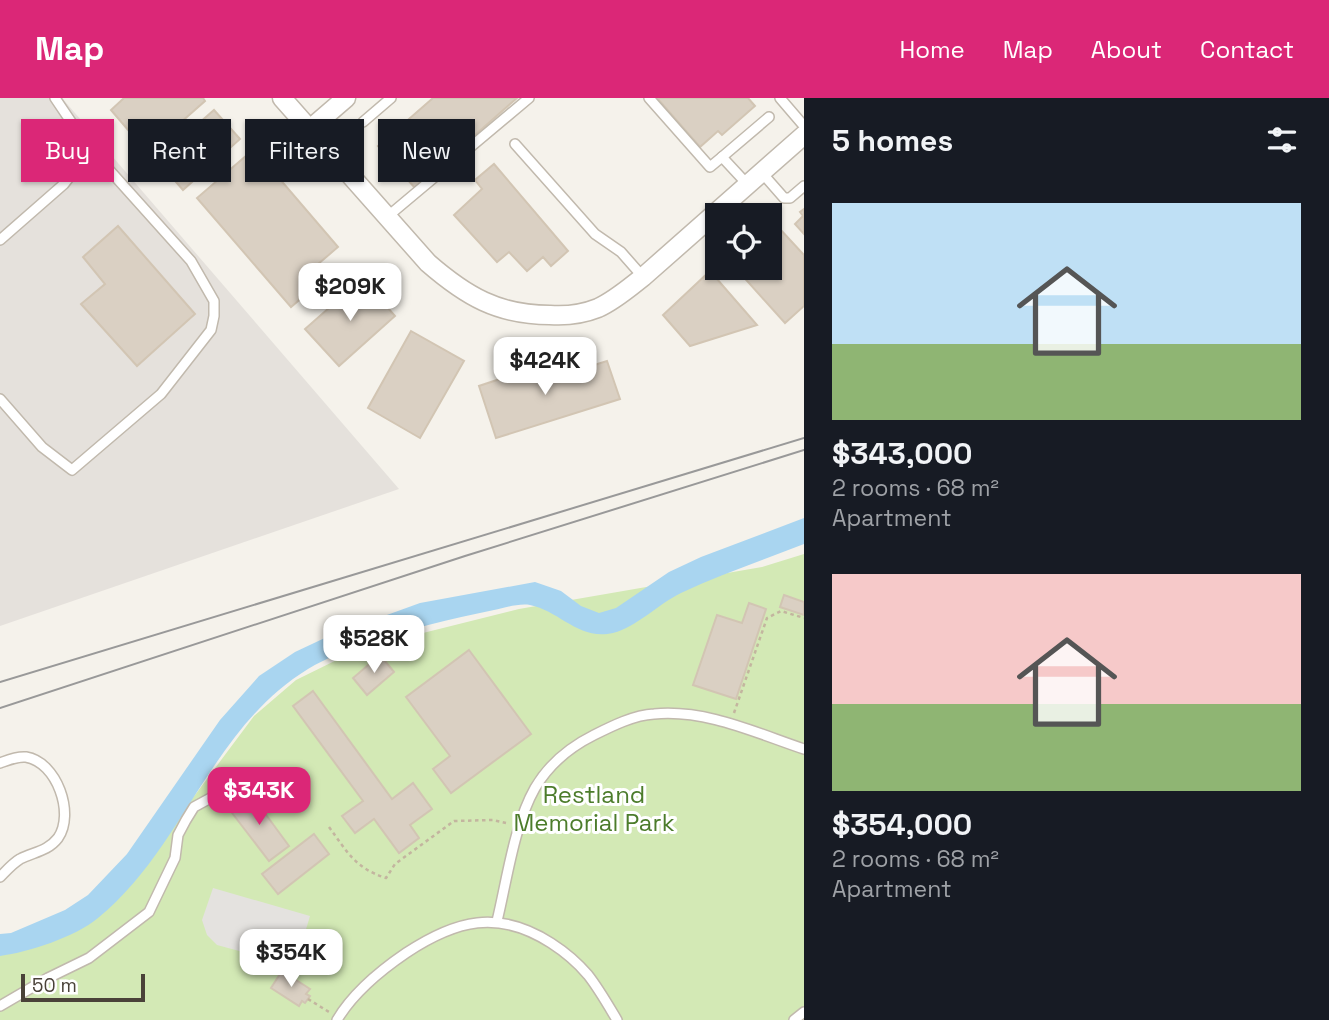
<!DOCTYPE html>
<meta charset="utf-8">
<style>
:root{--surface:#171b24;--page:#242831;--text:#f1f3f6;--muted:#9ea1a6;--accent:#db2777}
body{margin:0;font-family:"Space Grotesk",sans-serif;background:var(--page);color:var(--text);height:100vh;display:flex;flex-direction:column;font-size:26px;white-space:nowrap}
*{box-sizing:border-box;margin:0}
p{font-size:23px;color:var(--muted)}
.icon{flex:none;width:38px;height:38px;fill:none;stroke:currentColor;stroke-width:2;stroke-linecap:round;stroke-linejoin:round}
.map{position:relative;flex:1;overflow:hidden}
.side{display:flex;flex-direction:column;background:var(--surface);width:525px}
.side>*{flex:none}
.top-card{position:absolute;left:21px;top:21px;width:665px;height:63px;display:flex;gap:14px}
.buttons{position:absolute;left:705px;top:105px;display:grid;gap:14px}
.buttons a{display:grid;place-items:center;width:77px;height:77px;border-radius:0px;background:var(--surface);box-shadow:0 2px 5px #0004;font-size:35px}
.scale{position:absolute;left:21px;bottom:18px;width:124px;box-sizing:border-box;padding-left:7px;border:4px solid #4a4239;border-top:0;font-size:19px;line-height:24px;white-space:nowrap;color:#4a4239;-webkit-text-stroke:5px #fff;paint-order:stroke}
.price{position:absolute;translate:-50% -60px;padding:0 16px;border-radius:14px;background:#fff;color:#222;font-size:23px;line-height:46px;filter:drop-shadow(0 2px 4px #0008)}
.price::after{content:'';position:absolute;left:50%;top:42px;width:21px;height:16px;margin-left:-10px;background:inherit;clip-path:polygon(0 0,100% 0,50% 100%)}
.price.active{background:var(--accent);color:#fff}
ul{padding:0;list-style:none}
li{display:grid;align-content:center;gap:14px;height:371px;padding:0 28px}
li span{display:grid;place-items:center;height:217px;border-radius:0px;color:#555}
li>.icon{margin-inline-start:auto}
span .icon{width:126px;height:126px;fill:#fffc;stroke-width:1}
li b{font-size:30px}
h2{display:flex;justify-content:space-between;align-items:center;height:84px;padding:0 28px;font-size:30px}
.tag{padding:0 24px;border-radius:0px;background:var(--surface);box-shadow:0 2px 5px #0004;font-size:24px;line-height:63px}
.tag.active{background:var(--accent);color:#fff}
header{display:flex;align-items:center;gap:42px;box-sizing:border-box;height:98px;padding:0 35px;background:var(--accent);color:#fff}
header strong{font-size:33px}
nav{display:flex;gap:38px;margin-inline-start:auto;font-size:24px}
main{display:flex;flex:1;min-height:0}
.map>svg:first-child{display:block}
.industrial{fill:#e5e1dc}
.green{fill:#d3e9b5}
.parking{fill:#e4e2df}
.water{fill:#a9d5f0}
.building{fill:#dad0c3;stroke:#d2c5b3;stroke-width:2}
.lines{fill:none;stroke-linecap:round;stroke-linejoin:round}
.service-casing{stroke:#c1b9ad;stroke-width:12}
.minor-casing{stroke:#c1b9ad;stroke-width:21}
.path{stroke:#c3b59f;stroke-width:2.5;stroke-dasharray:3.5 3.5;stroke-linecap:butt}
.service{stroke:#fff;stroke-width:9}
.minor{stroke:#fff;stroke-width:18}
.tram{stroke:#999;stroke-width:2}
.labels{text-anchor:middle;stroke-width:6;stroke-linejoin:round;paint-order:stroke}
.park-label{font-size:24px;fill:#4c7c2b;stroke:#fff}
</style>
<header>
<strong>Map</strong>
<nav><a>Home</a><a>Map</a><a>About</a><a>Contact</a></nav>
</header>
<main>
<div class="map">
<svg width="804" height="922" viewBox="0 0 804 922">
<rect width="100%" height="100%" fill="#f5f2eb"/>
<path class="industrial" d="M0,0H62L399,391L0,528Z"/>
<path class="green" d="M804,456V922H0V855L130,784L254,618L296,582L359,551L519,511L762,469Z"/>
<path class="parking" d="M213,790L310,818L295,868L217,847L207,837L202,822Z"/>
<path class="water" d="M804,420V446C763,462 721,476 681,495C658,506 637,529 613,535C579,543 560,513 530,507C519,505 504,510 494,512C450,521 408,531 366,546C346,553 326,560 308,571C210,631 184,750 98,820C75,839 29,854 0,858V836L11,835L65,812L88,797L127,756L220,622L259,578L295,554L329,538L420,505L535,484L561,493L581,508L599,515L616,510L669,474L701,459Z"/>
<g class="building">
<path d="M124,0H203L205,3L147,54L111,12Z"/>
<path d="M433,0H517L415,90L378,48Z"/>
<path d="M657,0H748L755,8L722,37L718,33L700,49Z"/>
<path d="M214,12L240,41L183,92L157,62Z"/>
<path d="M254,51L338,149L304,178L313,190L291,209L197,100Z"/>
<path d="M494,66L568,153L551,168L543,159L527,173L509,154L497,164L454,117L482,91L475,82Z"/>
<path d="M804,111V136L795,126L803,118L800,114Z"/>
<path d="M118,128L195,216L137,268L81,206L105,186L83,159Z"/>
<path d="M779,130L804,157V208L785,225L740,175L745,170H770V138Z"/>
<path d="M710,173L757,227L690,248L663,217Z"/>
<path d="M362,181L395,218L339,268L305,231Z"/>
<path d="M411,233L464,263L420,340L368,310Z"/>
<path d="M607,263L620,301L496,340L479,288L539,268L543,283Z"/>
<path d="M784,497L804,504V517L780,509Z"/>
<path d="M749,505L766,511L736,601L693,587L717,517L742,525Z"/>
<path d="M469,552L531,636L451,695L433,671L450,658L406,599Z"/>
<path d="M380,557L394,574L367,597L353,580Z"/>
<path d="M313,593L392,701L413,685L432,711L410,727L419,740L399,755L374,721L355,735L342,718L363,703L293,608Z"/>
<path d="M250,695L289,748L269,763L229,711Z"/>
<path d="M314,736L329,756L278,796L262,776Z"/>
<path d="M282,873L310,891L306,896L310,898L305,905L302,903L299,908L271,890Z"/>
</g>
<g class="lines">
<defs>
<g id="service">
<path d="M649,0L710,69L722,59L748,87"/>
<path d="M780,0L804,28"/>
<path d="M363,24L391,0"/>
<path d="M515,46L595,136L621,154L643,179"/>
<path d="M722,59L769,19"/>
<path d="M762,75L784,100H790L804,88"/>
<path d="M767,117L772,114"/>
<path d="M387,119L529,0"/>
<path d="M708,122L718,133"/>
<path d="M0,142L64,86L74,73L86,46L55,0"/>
<path d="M0,301L42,349L72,372L161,296L211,232L214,218V203L191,163L86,46"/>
<path d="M0,665C8,662 17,658 26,659C57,664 75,716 58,740C48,753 34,754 20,761C13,765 6,773 0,779"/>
<path d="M497,823C507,782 514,727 535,690C549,666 570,649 594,637C612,628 634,617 654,616C706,611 756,635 804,651"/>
<path d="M0,908L48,880L89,860L149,814L175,760L178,737L186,722L194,709L229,690"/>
<path d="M337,922C353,895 381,872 406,855C456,822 498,811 551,845C565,854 577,864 588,877C599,891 608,907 617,922"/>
<path d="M794,922L804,914"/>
</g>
<g id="minor">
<path d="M282,0L428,165C466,198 498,217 550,217C565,218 583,216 598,210C614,203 629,190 643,179L804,37"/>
<path d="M310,31L346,0"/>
</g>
</defs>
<use href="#service" class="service-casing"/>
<use href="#minor" class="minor-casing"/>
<g class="path">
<path d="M734,615L767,520L781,513L804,520"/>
<path d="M329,729C348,755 355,770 386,780L395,766L454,723L493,722L506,725"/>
<path d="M308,901L329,914"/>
</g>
<use href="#service" class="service"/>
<use href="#minor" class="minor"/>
<g class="tram">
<path d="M0,584L804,340"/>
<path d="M0,610L465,458L804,352"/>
</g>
</g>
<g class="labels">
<g class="park-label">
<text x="594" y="705">Restland<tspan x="594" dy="28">Memorial Park</tspan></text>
</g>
</g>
</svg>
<div class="buttons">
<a><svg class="icon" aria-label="locate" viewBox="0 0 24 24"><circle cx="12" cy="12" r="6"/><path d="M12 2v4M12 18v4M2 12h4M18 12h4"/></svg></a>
</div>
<div class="scale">50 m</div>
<b class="price" style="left:350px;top:225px">$209K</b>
<b class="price" style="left:545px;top:299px">$424K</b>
<b class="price" style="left:374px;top:577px">$528K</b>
<b class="price active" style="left:259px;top:729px">$343K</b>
<b class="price" style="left:291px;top:891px">$354K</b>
<div class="top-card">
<a class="tag active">Buy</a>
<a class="tag">Rent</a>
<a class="tag">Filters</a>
<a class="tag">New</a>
</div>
</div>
<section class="side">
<h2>5 homes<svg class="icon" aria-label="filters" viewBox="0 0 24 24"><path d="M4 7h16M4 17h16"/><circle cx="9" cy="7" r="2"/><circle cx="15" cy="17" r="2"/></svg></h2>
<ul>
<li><span style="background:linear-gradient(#bfe0f5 65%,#8fb573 0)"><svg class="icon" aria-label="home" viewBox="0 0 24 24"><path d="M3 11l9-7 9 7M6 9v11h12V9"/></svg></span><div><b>$343,000</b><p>2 rooms · 68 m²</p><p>Apartment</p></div></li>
<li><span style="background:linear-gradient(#f6c9c9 60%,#8fb573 0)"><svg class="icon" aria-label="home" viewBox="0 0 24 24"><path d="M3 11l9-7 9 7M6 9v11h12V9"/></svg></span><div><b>$354,000</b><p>2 rooms · 68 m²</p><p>Apartment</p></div></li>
</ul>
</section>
</main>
